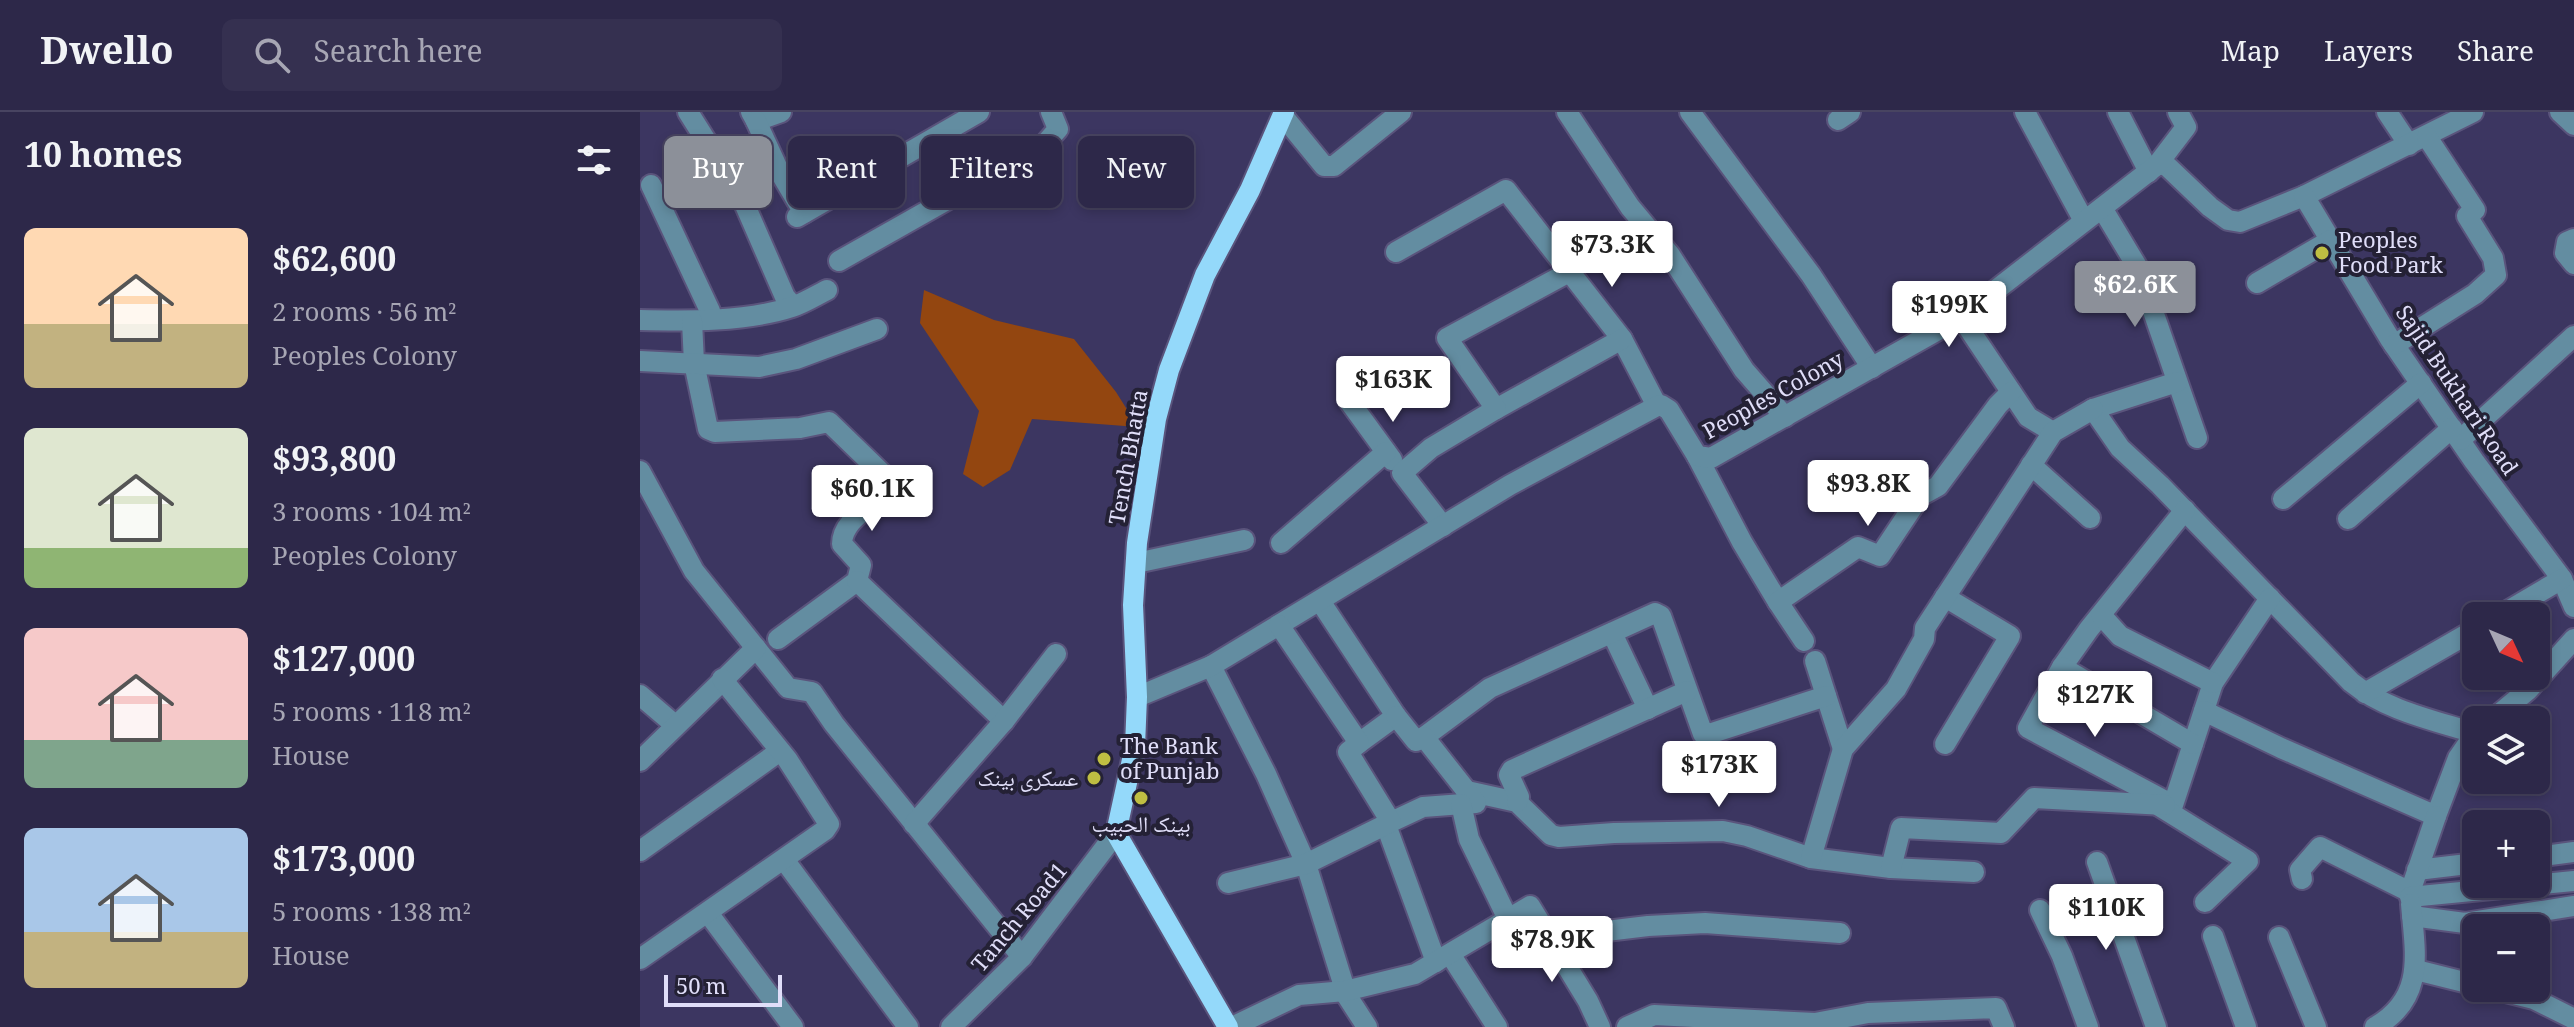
<!DOCTYPE html>
<meta charset="utf-8">
<style>
:root{--surface:#2d2849;--page:#353050;--text:#f1f3f6;--muted:#a7a6b4;--line:#484461;--accent:#8c9099}
body{margin:0;font-family:Georgia,"Noto Naskh Arabic",serif;background:var(--page);color:var(--text);height:100vh;display:flex;flex-direction:column;font-size:30px;white-space:nowrap}
*{box-sizing:border-box;margin:0}
p{font-size:26px;color:var(--muted)}
.icon{flex:none;width:44px;height:44px;fill:none;stroke:currentColor;stroke-width:2;stroke-linecap:round;stroke-linejoin:round}
.map{position:relative;flex:1;overflow:hidden}
.details{display:flex;flex-direction:column;background:var(--surface);width:640px}
.details>*{flex:none}
.top-card{position:absolute;left:24px;top:24px;width:760px;height:72px;display:flex;gap:16px}
.needle{width:52px;rotate:134deg}
.fabs{position:absolute;left:1822px;top:490px;display:grid;gap:16px}
.fabs a{display:grid;place-items:center;width:88px;height:88px;border-radius:12px;background:var(--surface);box-shadow:0 4px 12px #0003,0 0 0 2px var(--line);font-size:40px}
.scale{position:absolute;left:24px;bottom:20px;width:118px;box-sizing:border-box;padding-left:8px;border:4px solid #e0def9;border-top:0;font-size:22px;line-height:28px;white-space:nowrap;color:#e0def9;-webkit-text-stroke:6px #242135;paint-order:stroke}
.price{position:absolute;translate:-50% -68px;padding:0 18px;border-radius:8px;background:#fff;color:#222;font-size:26px;line-height:52px;filter:drop-shadow(0 2px 4px #0008)}
.price::after{content:'';position:absolute;left:50%;top:48px;width:24px;height:18px;margin-left:-12px;background:inherit;clip-path:polygon(0 0,100% 0,50% 100%)}
.price.on{background:var(--accent);color:#fff}
ul{padding:0;list-style:none}
li{display:flex;align-items:center;gap:24px;height:200px;padding:0 24px}
li span{display:grid;place-items:center;flex:none;width:224px;height:160px;border-radius:12px;color:#555}
li>.icon{margin-inline-start:auto}
span .icon{width:96px;height:96px;fill:#fffc;stroke-width:1}
li b{font-size:34px}
h2{display:flex;justify-content:space-between;align-items:center;height:96px;padding:0 24px;font-size:34px}
.pill{padding:0 28px;border-radius:12px;background:var(--surface);box-shadow:0 4px 12px #0003,0 0 0 2px var(--line);font-size:28px;line-height:72px}
.pill.on{background:var(--accent);color:#fff}
header{display:flex;align-items:center;gap:48px;box-sizing:border-box;height:112px;padding:0 40px;background:var(--surface);border-bottom:2px solid var(--line)}
header strong{font-size:38px}
nav{display:flex;gap:44px;margin-inline-start:auto;font-size:28px}
.search{width:560px;height:72px;background:var(--page);display:flex;align-items:center;gap:20px;box-sizing:border-box;padding:0 28px;border-radius:12px;color:var(--muted);font-size:30px}
main{display:flex;flex:1;min-height:0}
.map>svg:first-child{display:block}
.green{fill:#934610}
.lines{fill:none;stroke-linecap:round;stroke-linejoin:round}
.minor-casing{stroke:#5a547c;stroke-width:24}
.major-casing{stroke:#5a547c;stroke-width:24}
.minor{stroke:#638da1;stroke-width:20}
.major{stroke:#94d9fa;stroke-width:20}
.poi-dot{fill:#bfbe42;stroke:#242135;stroke-width:3}
.labels{text-anchor:middle;stroke-width:8;stroke-linejoin:round;paint-order:stroke}
.poi-label{font-size:22px;fill:#e0def9;stroke:#242135;text-anchor:start}
.street-label{font-size:22px;fill:#e0def9;stroke:#242135}
</style>
<header>
<strong>Dwello</strong>
<div class="search"><svg class="icon" aria-label="search" viewBox="0 0 24 24"><circle cx="10" cy="10" r="6"/><path d="M15 15l6 6"/></svg>Search here</div>
<nav><a>Map</a><a>Layers</a><a>Share</a></nav>
</header>
<main>
<section class="details">
<h2>10 homes<svg class="icon" aria-label="filters" viewBox="0 0 24 24"><path d="M4 7h16M4 17h16"/><circle cx="9" cy="7" r="2"/><circle cx="15" cy="17" r="2"/></svg></h2>
<ul>
<li><span style="background:linear-gradient(#ffd9b3 60%,#c2b280 0)"><svg class="icon" aria-label="home" viewBox="0 0 24 24"><path d="M3 11l9-7 9 7M6 9v11h12V9"/></svg></span><div><b>$62,600</b><p>2 rooms · 56 m²</p><p>Peoples Colony</p></div></li>
<li><span style="background:linear-gradient(#dfe7d0 75%,#8fb573 0)"><svg class="icon" aria-label="home" viewBox="0 0 24 24"><path d="M3 11l9-7 9 7M6 9v11h12V9"/></svg></span><div><b>$93,800</b><p>3 rooms · 104 m²</p><p>Peoples Colony</p></div></li>
<li><span style="background:linear-gradient(#f6c9c9 70%,#7fa58c 0)"><svg class="icon" aria-label="home" viewBox="0 0 24 24"><path d="M3 11l9-7 9 7M6 9v11h12V9"/></svg></span><div><b>$127,000</b><p>5 rooms · 118 m²</p><p>House</p></div></li>
<li><span style="background:linear-gradient(#a9c7e8 65%,#c2b280 0)"><svg class="icon" aria-label="home" viewBox="0 0 24 24"><path d="M3 11l9-7 9 7M6 9v11h12V9"/></svg></span><div><b>$173,000</b><p>5 rooms · 138 m²</p><p>House</p></div></li>
</ul>
</section>
<div class="map">
<svg width="1934" height="915" viewBox="0 0 1934 915">
<rect width="100%" height="100%" fill="#3c3661"/>
<path class="green" d="M284,178L354,208L434,227L476,280L498,315L392,307L370,358L343,375L323,362L339,299L280,211Z"/>
<g class="lines">
<defs>
<g id="minor">
<path d="M48,0L101,84L145,185L153,194"/>
<path d="M111,0L116,9L141,0"/>
<path d="M927,0L990,95L1030,143L1104,258L1145,305"/>
<path d="M1050,0L1171,163L1232,256"/>
<path d="M1385,0L1444,109"/>
<path d="M1478,0L1509,60"/>
<path d="M1747,0L1769,33"/>
<path d="M1920,0L1934,13"/>
<path d="M643,4L684,54H694L761,0"/>
<path d="M1198,8L1210,0"/>
<path d="M116,9L138,57L164,101"/>
<path d="M1517,53L1522,52L1528,55L1570,95L1588,108L1600,110L1664,84L1833,0"/>
<path d="M11,73L70,199"/>
<path d="M1664,84L1750,227L1834,349L1922,467L1934,495"/>
<path d="M1462,96L1498,156L1557,326"/>
<path d="M157,105L339,0"/>
<path d="M1934,127L1927,130L1925,141L1934,152"/>
<path d="M756,140L866,78L982,227L1017,294"/>
<path d="M199,149L404,33L418,17L411,0"/>
<path d="M1617,171L1691,128"/>
<path d="M1321,205L1388,305L1413,320"/>
<path d="M0,208C48,209 106,210 152,195C164,191 175,184 187,178"/>
<path d="M52,209L54,251L68,317L75,320L160,316L189,310L252,371C240,391 202,405 202,432L221,453L217,469L138,527"/>
<path d="M1754,233L1835,182L1856,163L1853,146L1827,104L1835,98L1787,25"/>
<path d="M0,249L119,255L156,247L237,217"/>
<path d="M1537,270L1453,297L1480,336L1520,373L1711,570C1745,598 1793,608 1834,621"/>
<path d="M709,289L752,348"/>
<path d="M856,297L982,227"/>
<path d="M1820,328L1934,224"/>
<path d="M1057,344L1102,430L1138,490"/>
<path d="M1391,353L1450,406"/>
<path d="M0,359L54,459L148,576L172,580L194,612L382,845"/>
<path d="M1643,387L1781,271"/>
<path d="M1545,398L1449,517L1422,555L1388,616L1533,693L1573,571L1630,486"/>
<path d="M1708,407L1812,316"/>
<path d="M803,414L762,361L791,336L856,297L807,226L931,159"/>
<path d="M641,431L746,340"/>
<path d="M496,451L604,428"/>
<path d="M217,469L364,609"/>
<path d="M680,489L756,604L719,631"/>
<path d="M1461,503L1480,524L1573,571"/>
<path d="M1859,504L1922,467"/>
<path d="M972,521L1008,597"/>
<path d="M1164,529L1138,490L1218,435L1240,444L1280,384L1298,374L1358,293L1371,280"/>
<path d="M1175,549L1203,637"/>
<path d="M571,554L626,662L666,752L707,884L727,915"/>
<path d="M1422,555L1553,632"/>
<path d="M1725,581L1836,517"/>
<path d="M0,583L35,613"/>
<path d="M497,585L571,554L870,373L1017,294L1021,293L1029,298L1057,344L1071,346L1321,205L1517,53L1546,15L1538,0"/>
<path d="M1564,599L1641,636L1796,704L1818,646L1836,620"/>
<path d="M1852,608L1888,578L1934,527"/>
<path d="M784,625L850,576L1015,501L1021,504L1063,622L1066,623L1186,584"/>
<path d="M1305,632L1370,524L1305,485"/>
<path d="M0,649L116,536"/>
<path d="M827,679L877,690L911,723L919,725L974,721L1083,719L1107,724L1171,746L1251,756L1334,760"/>
<path d="M877,690L879,685L869,663L872,658L1047,579"/>
<path d="M1516,692L1608,749L1565,790"/>
<path d="M751,710L783,695L836,691L784,625L776,629L756,604"/>
<path d="M274,712L364,609L416,542"/>
<path d="M746,713L796,850"/>
<path d="M0,739L140,639"/>
<path d="M1896,745L1934,740"/>
<path d="M1171,746L1203,637L1256,577L1284,527L1285,516L1413,320L1453,297"/>
<path d="M145,749L268,915"/>
<path d="M1457,750L1516,915"/>
<path d="M1251,756L1261,716L1361,721L1394,686L1525,693"/>
<path d="M1777,758L1836,751"/>
<path d="M1662,767L1660,758L1680,735L1770,780L1796,704"/>
<path d="M588,771L666,752L751,710L708,640L719,631L639,513"/>
<path d="M1770,785L1934,769"/>
<path d="M1400,798L1422,844L1448,915"/>
<path d="M68,801L153,915"/>
<path d="M1772,804L1825,811L1934,794"/>
<path d="M868,807L890,794L948,889L960,915"/>
<path d="M1573,824L1606,915"/>
<path d="M1639,825L1676,915"/>
<path d="M916,837L958,820L1008,814L1065,811L1200,821"/>
<path d="M810,842L857,915"/>
<path d="M0,847L185,718L189,712L147,647L82,567"/>
<path d="M1776,858L1836,873"/>
<path d="M1850,876L1894,887L1934,907"/>
<path d="M311,915L382,845L476,721"/>
<path d="M592,915L659,883L705,879L775,862L868,807L829,727L821,692"/>
<path d="M987,915L1014,903L1175,911L1228,901L1356,896L1364,915"/>
<path d="M1735,915C1786,886 1775,841 1771,792"/>
</g>
<path id="major" d="M588,915L476,721L495,634L497,585L493,493L497,431L516,307L529,258L565,163L610,78L644,0"/>
</defs>
<use href="#minor" class="minor-casing"/>
<use href="#major" class="major-casing"/>
<use href="#minor" class="minor"/>
<use href="#major" class="major"/>
</g>
<g class="poi-dot">
<circle cx="1682" cy="141" r="8"/>
<circle cx="464" cy="647" r="8"/>
<circle cx="454" cy="666" r="8"/>
<circle cx="501" cy="686" r="8"/>
</g>
<g class="labels">
<g class="poi-label">
<text x="1698" y="136">Peoples<tspan x="1698" dy="25">Food Park</tspan></text>
<text x="480" y="642">The Bank<tspan x="480" dy="25">of Punjab</tspan></text>
<text x="438" y="674" text-anchor="end">عسکری بینک</text>
<text x="501" y="720" text-anchor="middle">بينک الحبيب</text>
</g>
<g class="street-label">
<text transform="translate(1817 278) rotate(56)" y="8">Sajid Bukhari Road</text>
<text transform="translate(1133 283) rotate(-29)" y="8">Peoples Colony</text>
<text transform="translate(488 345) rotate(-80)" y="8">Tench Bhatta</text>
<text transform="translate(379 805) rotate(-50)" y="8">Tanch Road1</text>
</g>
</g>
</svg>
<div class="fabs">
<a><svg class="needle" viewBox="-14 -14 28 28"><path d="M0-13l5 13h-10z" fill="#e53935"/><path d="M0 13l5-13h-10z" fill="#a7a6b4"/></svg></a>
<a><svg class="icon" aria-label="layers" viewBox="0 0 24 24"><path d="M12 4l9 5-9 5-9-5zM3 14l9 5 9-5"/></svg></a>
<a>+</a>
<a>−</a>
</div>
<div class="scale">50 m</div>
<b class="price" style="left:972px;top:177px">$73.3K</b>
<b class="price on" style="left:1495px;top:217px">$62.6K</b>
<b class="price" style="left:1309px;top:237px">$199K</b>
<b class="price" style="left:753px;top:312px">$163K</b>
<b class="price" style="left:1228px;top:416px">$93.8K</b>
<b class="price" style="left:232px;top:421px">$60.1K</b>
<b class="price" style="left:1455px;top:627px">$127K</b>
<b class="price" style="left:1079px;top:697px">$173K</b>
<b class="price" style="left:1466px;top:840px">$110K</b>
<b class="price" style="left:912px;top:872px">$78.9K</b>
<div class="top-card">
<a class="pill on">Buy</a>
<a class="pill">Rent</a>
<a class="pill">Filters</a>
<a class="pill">New</a>
</div>
</div>
</main>
